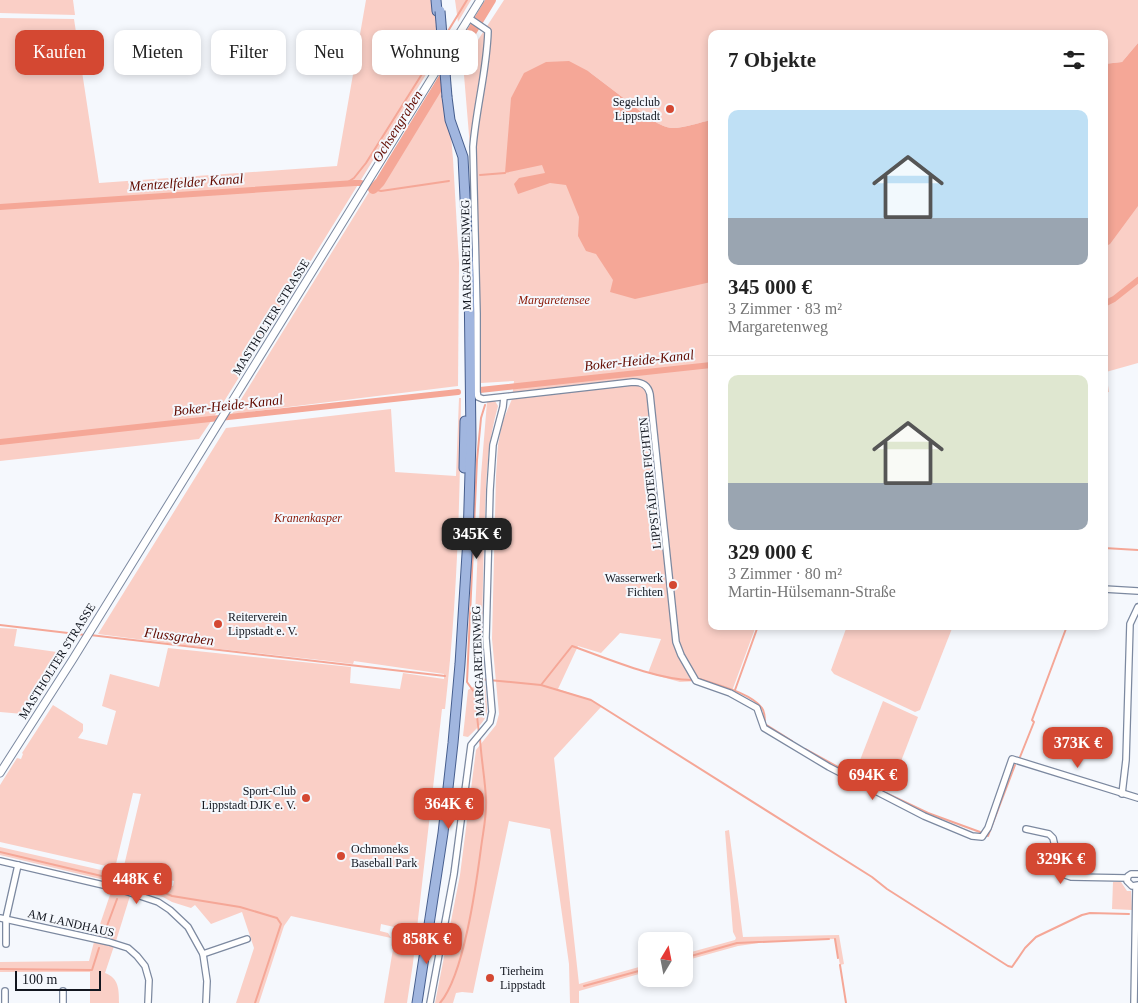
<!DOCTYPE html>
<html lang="de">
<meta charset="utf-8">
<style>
:root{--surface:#fff;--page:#f2f2f2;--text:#222;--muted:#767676;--line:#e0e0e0;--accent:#d44832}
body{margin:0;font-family:Georgia,serif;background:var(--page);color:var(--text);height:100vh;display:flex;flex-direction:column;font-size:19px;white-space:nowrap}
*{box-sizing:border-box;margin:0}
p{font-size:16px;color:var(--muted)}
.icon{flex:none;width:28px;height:28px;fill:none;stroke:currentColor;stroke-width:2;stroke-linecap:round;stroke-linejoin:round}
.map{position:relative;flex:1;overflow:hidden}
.side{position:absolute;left:708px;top:30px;width:400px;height:600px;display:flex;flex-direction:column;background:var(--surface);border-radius:10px;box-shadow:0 2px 8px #0003}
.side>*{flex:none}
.guide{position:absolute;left:15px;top:30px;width:475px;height:45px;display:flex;gap:10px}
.needle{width:32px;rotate:10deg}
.controls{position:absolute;left:638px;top:932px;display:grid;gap:10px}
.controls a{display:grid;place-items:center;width:55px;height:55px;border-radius:10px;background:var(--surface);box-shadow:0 2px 8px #0003;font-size:25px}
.scale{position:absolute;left:15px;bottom:12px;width:86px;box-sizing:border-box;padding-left:5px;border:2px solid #12161f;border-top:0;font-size:14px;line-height:18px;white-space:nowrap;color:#12161f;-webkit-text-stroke:4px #f5f8fd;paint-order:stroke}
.price{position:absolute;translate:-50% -42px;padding:0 11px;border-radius:10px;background:var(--accent);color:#fff;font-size:16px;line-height:32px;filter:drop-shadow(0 1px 2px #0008)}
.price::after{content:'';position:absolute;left:50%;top:30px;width:15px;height:11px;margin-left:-8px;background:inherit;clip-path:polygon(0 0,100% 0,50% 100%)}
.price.active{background:#222;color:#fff}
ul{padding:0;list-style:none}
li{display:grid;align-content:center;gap:10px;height:265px;padding:0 20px}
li+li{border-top:1px solid var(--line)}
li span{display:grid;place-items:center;height:155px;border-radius:10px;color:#555}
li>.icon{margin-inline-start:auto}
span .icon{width:90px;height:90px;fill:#fffc;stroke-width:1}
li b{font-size:21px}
h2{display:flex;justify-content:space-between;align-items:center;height:60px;padding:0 20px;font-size:21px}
.pill{padding:0 18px;border-radius:10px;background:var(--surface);box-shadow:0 2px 8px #0003;font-size:18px;line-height:45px}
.pill.active{background:var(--accent);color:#fff}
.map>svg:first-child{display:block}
.green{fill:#facfc6}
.water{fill:#f5a797}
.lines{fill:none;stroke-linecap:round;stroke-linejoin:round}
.stream{stroke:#f5a797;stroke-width:2}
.canal{stroke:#f5a797;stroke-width:6}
.river{stroke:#f5a797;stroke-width:10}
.minor-casing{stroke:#7c89a0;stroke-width:8}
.tertiary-casing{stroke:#7c89a0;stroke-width:9}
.primary-casing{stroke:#465e8e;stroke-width:11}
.minor{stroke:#fff;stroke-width:5.5}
.tertiary{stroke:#fff;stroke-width:7}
.primary{stroke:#a1b6df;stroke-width:9}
.primary-bridge-casing{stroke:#465e8e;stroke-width:11;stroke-linecap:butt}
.primary-bridge{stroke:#a1b6df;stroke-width:9}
.poi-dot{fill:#d44832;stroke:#f5f8fd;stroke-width:2}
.labels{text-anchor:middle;stroke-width:4;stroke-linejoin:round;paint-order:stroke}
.poi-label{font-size:12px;fill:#12161f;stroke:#f5f8fd;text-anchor:end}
.street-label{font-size:12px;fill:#12161f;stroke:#f5f8fd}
.park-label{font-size:12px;font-style:italic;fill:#891806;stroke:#f5f8fd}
.water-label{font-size:14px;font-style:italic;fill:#620b01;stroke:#f5f8fd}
</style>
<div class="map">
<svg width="1138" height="1003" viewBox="0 0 1138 1003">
<rect width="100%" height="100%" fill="#f5f8fd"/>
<g class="green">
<path d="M0,0H73L75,15L0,13Z"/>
<path d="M366,0H439L443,47L220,408L199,439L0,461V18L74,19L99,183L337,166Z"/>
<path d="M455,0H471L458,22Z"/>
<path d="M504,0H1138V43L1122,62L1104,64V34H711V120C702,122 680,129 672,128C661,128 642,113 634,106L588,71L711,250V626H756L732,691L699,681L680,682L648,673L661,639L620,633L601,653L578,646L558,689L591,700L601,707L554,758L579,984L646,965V972L579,991V1003H570L569,964L550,829L509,821L473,993L462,992L456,993L453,1003H435L460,875L476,750L496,725L499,714L492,639L496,476L498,445L502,423L512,399L514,381L481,383L476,173L470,147L463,63Z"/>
<path d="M445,69L453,159L459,263L458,386L232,414Z"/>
<path d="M1138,173V363L1106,372L1109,392L1104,393V212Z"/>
<path d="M459,398H461C460,502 457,606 445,709H442L413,963L407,1003H384L396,931L394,927L381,924L380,931L388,933L391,938L291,916L284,926L259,1003H236L254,948L242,912L211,924L195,905L191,908L172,902L163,897L126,888L123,885L125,879L127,877L173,886L174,881L123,870L141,794L133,793L115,868L0,842V785L17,758L21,759L23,754L22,753L53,705L83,724V731L78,738L107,745L116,711L102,706L110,674L159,687L168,648L351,667L350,683L400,689L403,673L444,679V674L354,661L353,664L329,661L175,644L98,634L226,428L391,409L395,472L456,476Z"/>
<path d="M495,401L498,406C485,451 486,496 484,542C483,585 481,628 484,671H476L473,663L481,475L487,402Z"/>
<path d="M847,626H953L920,710L915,712L834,674L831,670Z"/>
<path d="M0,628L17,629L14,646L64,653L28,713L23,714L0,712Z"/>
<path d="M476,685H485C488,718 491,715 468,737L463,736L468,690Z"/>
<path d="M883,701L918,717L890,790L855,773Z"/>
<path d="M729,830L743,937L839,935L844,964L840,965L835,939L773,941L738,946L684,961V954L735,940L736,938L733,932L725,831Z"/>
<path d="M0,847L114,873L112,880L109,881L0,855Z"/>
<path d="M1113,882H1121L1127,891H1131L1132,910L1112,909Z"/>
<path d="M111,892L130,896L116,941L96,936Z"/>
<path d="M94,942L114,946L105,973C119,978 119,990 119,1003H90V972H0V962L89,961Z"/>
</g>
<g class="water">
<path d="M1138,43V206L1110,244L1104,247V64L1122,62Z"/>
<path d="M569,61L588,71L634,106C642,113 661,128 672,128C681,129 701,122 711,120V282L635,299L610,292L613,280L596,254L586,251L578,236L579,217L566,185L550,183L518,194L514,184L519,178L545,173L542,165L505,173L511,98L524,73L546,62Z"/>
</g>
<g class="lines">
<g class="stream">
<path d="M445,36L467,0"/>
<path d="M480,175L505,173"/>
<path d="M345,184L354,178L366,163L439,47"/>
<path d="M373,189L381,191L449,181"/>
<path d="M1104,548L1138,550"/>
<path d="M0,625L85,635"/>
<path d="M90,635L445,676"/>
<path d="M478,679L541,685L591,700L872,877L887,889L1008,966L1012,967L1025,948L1036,937L1082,915L1090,913L1129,914"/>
<path d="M700,679C717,685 751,693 762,708C765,712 765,719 765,724L792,741"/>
<path d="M541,685L572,646C606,658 657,680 692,680"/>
<path d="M735,690L758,626"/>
<path d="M479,733L474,692L467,682L477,460L481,418L485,405"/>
<path d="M805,749L882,791"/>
<path d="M1020,757L1034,722L1032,720L1067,626"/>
<path d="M886,793L928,813L980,832"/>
<path d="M988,836L1015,765"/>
<path d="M0,852L110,878L128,885L158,890L172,896L240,907L277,918L281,924L255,1003"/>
<path d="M104,934L117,899"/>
<path d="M835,939L838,958"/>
<path d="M684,958L737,943L829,939"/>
<path d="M840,965L846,1003"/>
<path d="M0,969L92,970L99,948"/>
<path d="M584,986L646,969"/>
<path d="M440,1003C464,975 476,886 481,848C483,832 487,815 486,799C485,778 481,758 480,738"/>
</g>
<g class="canal">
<path d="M0,207L355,183H361L373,189"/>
<path d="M1104,304L1114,299L1138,280"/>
<path d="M480,390L711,365"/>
<path d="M0,442L458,392"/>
</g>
<path class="river" d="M373,189L380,182L491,0"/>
<defs>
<g id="minor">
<path d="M469,18L488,31C487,70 476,108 473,147L477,313V392L478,397L483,399L633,382C642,382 648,385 650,394L676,642L681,655L696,681L730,693L757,708L764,728L829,767L924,816L972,836L982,837L988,828L1012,759L1138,798"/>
<path d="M1104,589L1138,591"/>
<path d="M1122,794L1126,760L1130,624L1138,607"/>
<path d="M1026,829L1049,834L1053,838L1061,872L1065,875L1071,877L1127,878"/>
<path d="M0,861L116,888L158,902L170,910L188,927L203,954L207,981L206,1003"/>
<path d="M1138,874H1131L1128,876L1127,881L1132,886L1138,885"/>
<path d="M0,918L109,942L128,948L137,956L145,966L149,980L148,1003"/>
<path d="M6,944V918L18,865"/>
<path d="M203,954L247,939"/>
<path d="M5,1003V991"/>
<path d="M63,1003V991"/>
<path d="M430,1003L454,874L471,745L490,722L492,712L486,638L490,490L493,445L503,407L504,397"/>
<path d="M1134,1003L1136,886"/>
</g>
<path id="tertiary" d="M0,773L73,659L480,0"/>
<g id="primary">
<path d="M436,0L437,11"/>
<path d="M464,468L465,421"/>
<path d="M417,1003L443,833L453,743L460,664L468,538L471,439L469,279L463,157L450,120L447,97"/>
</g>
</defs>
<use href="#minor" class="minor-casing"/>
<use href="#tertiary" class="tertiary-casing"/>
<use href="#primary" class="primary-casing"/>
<use href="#minor" class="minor"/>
<use href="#tertiary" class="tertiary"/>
<use href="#primary" class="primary"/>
<defs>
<path id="primary-bridge" d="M440,11L447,97"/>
</defs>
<use href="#primary-bridge" class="primary-bridge-casing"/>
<use href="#primary-bridge" class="primary-bridge"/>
</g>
<g class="poi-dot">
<circle cx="670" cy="109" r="5"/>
<circle cx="673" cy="585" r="5"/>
<circle cx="218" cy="624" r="5"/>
<circle cx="306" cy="798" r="5"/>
<circle cx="341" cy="856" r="5"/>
<circle cx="490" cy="978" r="5"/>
</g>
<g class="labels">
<g class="poi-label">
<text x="660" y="106">Segelclub<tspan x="660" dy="14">Lippstadt</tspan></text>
<text x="663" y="582">Wasserwerk<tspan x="663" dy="14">Fichten</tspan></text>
<text x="228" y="621" text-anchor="start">Reiterverein<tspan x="228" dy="14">Lippstadt e. V.</tspan></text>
<text x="296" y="795">Sport-Club<tspan x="296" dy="14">Lippstadt DJK e. V.</tspan></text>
<text x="351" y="853" text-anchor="start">Ochmoneks<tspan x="351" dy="14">Baseball Park</tspan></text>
<text x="500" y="975" text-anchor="start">Tierheim<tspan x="500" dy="14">Lippstadt</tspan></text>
</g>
<g class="street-label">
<text transform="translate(466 255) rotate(-91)" y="4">MARGARETENWEG</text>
<text transform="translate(271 317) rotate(-58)" y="4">MASTHOLTER STRASSE</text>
<text transform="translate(650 483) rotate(-96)" y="4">LIPPSTÄDTER FICHTEN</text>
<text transform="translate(57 661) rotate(-58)" y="4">MASTHOLTER STRASSE</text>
<text transform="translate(478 661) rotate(-92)" y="4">MARGARETENWEG</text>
<text transform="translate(71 923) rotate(13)" y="4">AM LANDHAUS</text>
</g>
<g class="park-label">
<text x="554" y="304">Margaretensee</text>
<text x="308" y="522">Kranenkasper</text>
</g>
<g class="water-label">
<text transform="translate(397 126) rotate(-58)" y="5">Ochsengraben</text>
<text transform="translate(186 182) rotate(-4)" y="5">Mentzelfelder Kanal</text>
<text transform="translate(639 360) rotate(-6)" y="5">Boker-Heide-Kanal</text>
<text transform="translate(228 405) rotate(-6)" y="5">Boker-Heide-Kanal</text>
<text transform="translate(179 636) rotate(7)" y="5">Flussgraben</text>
</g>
</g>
</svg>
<div class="controls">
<a><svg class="needle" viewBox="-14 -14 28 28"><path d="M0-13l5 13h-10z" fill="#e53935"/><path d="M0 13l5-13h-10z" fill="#767676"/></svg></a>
</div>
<div class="scale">100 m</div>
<b class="price active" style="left:477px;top:560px">345K €</b>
<b class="price" style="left:1078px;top:769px">373K €</b>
<b class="price" style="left:873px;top:801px">694K €</b>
<b class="price" style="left:449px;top:830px">364K €</b>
<b class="price" style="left:1061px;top:885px">329K €</b>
<b class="price" style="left:137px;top:905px">448K €</b>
<b class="price" style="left:427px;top:965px">858K €</b>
<div class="guide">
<a class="pill active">Kaufen</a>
<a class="pill">Mieten</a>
<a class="pill">Filter</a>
<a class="pill">Neu</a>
<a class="pill">Wohnung</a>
</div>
<section class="side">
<h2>7 Objekte<svg class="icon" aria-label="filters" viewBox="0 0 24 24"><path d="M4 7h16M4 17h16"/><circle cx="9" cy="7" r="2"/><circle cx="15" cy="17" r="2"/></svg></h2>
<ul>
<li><span style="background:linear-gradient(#bfe0f5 70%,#9aa5b1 0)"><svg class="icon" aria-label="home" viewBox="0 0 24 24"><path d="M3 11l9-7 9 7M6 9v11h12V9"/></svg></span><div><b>345 000 €</b><p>3 Zimmer · 83 m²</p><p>Margaretenweg</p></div></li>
<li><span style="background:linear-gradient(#dfe7d0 70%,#9aa5b1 0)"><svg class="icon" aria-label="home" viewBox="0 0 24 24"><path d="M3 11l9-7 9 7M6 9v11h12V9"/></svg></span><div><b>329 000 €</b><p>3 Zimmer · 80 m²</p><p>Martin-Hülsemann-Straße</p></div></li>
</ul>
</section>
</div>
